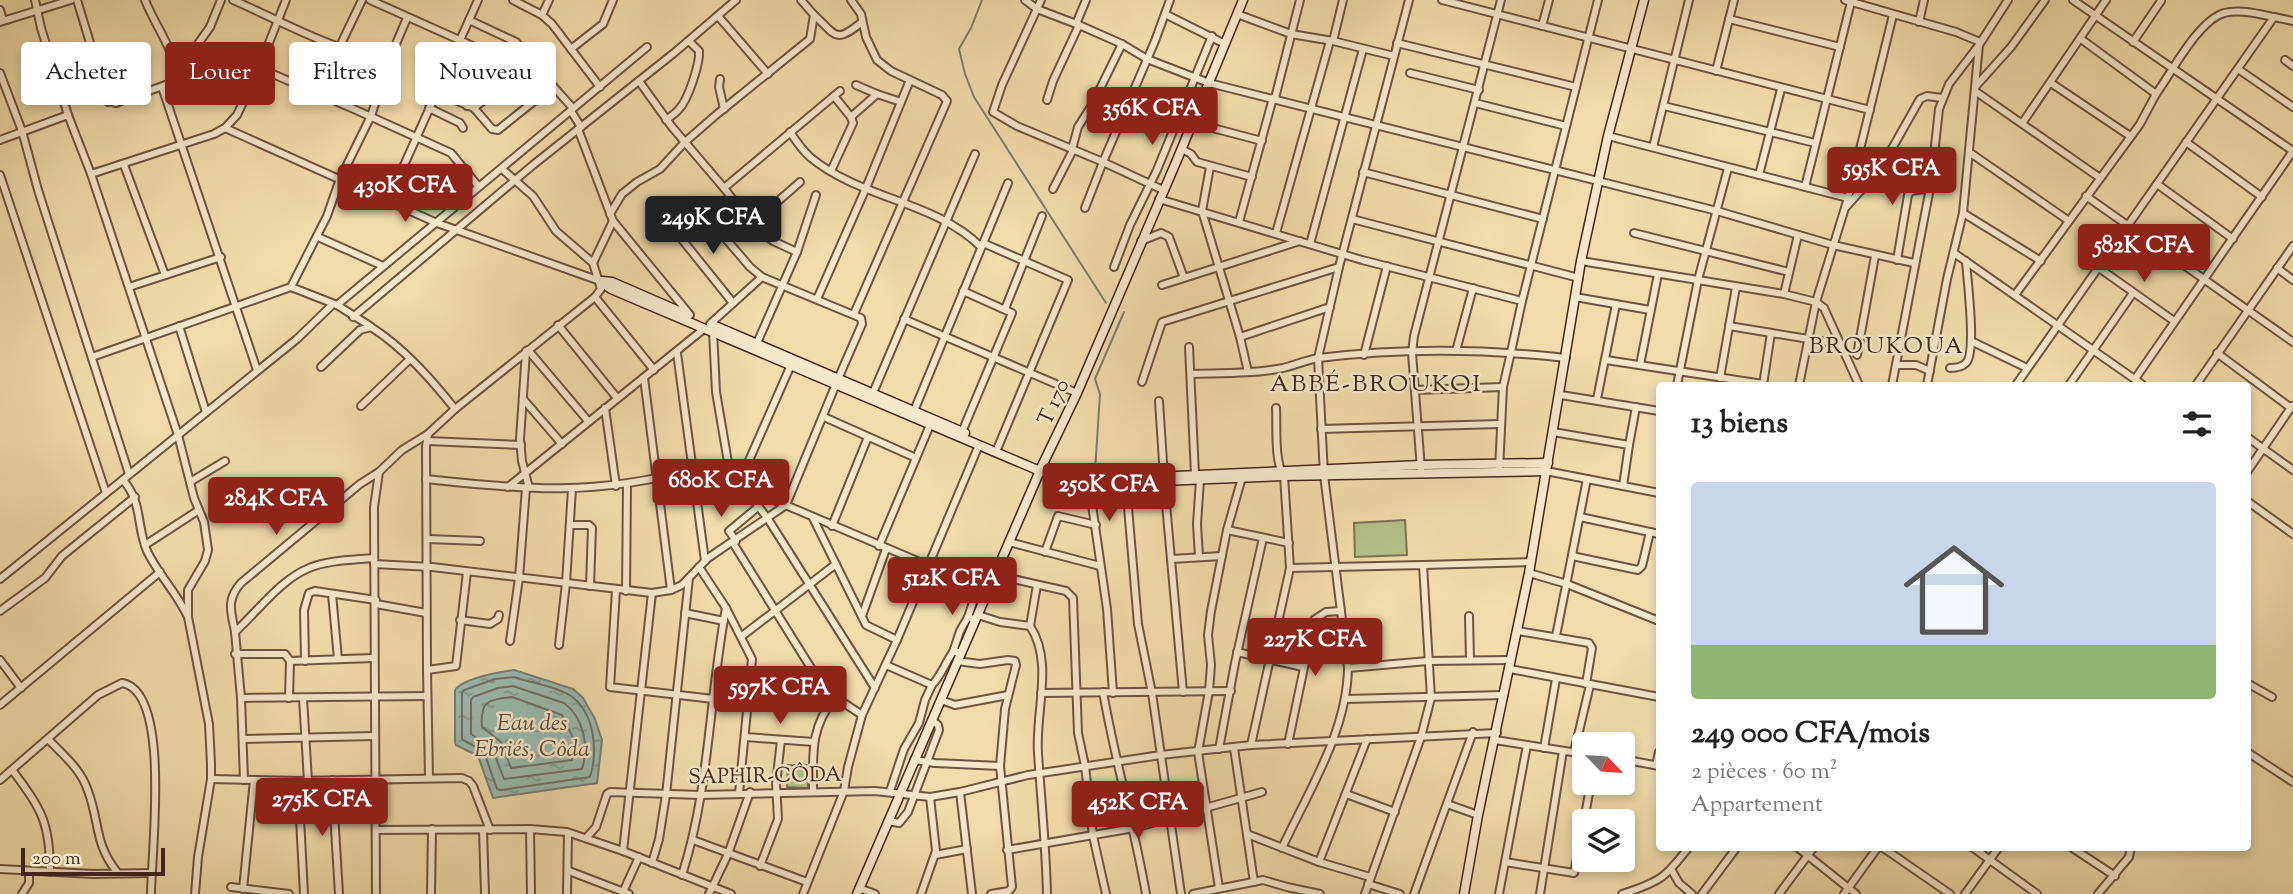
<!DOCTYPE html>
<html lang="fr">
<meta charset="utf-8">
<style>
:root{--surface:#fff;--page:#f6f6f6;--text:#222;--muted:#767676;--line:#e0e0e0;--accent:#8f2418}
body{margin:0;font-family:"Sorts Mill Goudy",serif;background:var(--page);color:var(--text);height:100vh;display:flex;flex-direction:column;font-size:26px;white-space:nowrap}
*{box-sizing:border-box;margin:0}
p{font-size:23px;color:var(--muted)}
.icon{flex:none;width:38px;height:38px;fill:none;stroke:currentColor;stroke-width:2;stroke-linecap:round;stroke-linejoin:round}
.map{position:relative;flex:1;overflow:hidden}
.side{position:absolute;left:1656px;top:382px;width:595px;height:469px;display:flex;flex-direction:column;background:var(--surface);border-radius:7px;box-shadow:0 4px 10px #0003}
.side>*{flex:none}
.top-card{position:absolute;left:21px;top:42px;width:665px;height:63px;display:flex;gap:14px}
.needle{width:46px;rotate:115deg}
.fabs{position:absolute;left:1572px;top:732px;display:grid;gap:14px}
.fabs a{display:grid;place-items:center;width:63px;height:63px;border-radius:7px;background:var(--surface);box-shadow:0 4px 10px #0003;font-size:35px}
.scale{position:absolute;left:21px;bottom:18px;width:144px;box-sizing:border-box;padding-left:7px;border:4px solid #43261b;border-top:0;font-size:19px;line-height:24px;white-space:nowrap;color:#43261b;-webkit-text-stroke:5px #f5e8c9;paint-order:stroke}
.price{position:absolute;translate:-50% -60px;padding:0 16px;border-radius:7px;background:var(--accent);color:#fff;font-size:23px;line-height:46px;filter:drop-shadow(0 2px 4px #0008)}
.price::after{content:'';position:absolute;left:50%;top:42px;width:21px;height:16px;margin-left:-10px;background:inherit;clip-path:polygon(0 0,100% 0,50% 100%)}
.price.selected{background:#222;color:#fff}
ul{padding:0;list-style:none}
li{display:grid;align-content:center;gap:14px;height:371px;padding:0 35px}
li+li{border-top:2px solid var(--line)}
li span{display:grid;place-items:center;height:217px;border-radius:7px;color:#555}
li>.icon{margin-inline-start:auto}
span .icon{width:126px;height:126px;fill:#fffc;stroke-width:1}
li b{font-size:30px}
h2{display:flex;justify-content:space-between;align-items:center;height:84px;padding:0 35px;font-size:30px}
.chip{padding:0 24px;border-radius:7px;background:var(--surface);box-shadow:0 4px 10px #0003;font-size:24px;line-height:63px}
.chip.selected{background:var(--accent);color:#fff}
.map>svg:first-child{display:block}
.pitch{fill:#b5c28d;stroke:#7c7454;stroke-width:2}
.water{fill:url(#water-ripples);stroke:#787f74;stroke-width:2}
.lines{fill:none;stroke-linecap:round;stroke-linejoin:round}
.shore{stroke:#6f7066;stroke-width:2}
.stream{stroke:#787f74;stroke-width:2}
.street-casing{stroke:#6e543f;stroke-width:10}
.secondary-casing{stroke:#43261b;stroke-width:11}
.street{stroke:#f5e8c9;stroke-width:6}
.secondary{stroke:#f5e8c9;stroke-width:8}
.labels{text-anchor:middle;stroke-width:5;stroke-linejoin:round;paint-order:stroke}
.street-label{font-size:21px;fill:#43261b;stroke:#f5e8c9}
.neighbourhood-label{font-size:23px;letter-spacing:2px;fill:#43261b;stroke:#f5e8c9}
.water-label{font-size:23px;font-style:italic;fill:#594b40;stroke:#f5e8c9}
.quarter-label{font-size:24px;letter-spacing:2px;fill:#43261b;stroke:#f5e8c9}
</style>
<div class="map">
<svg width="2293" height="894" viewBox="0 0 2293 894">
<defs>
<pattern id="water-ripples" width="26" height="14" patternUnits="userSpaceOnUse" patternTransform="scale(1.75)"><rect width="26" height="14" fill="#9bbab0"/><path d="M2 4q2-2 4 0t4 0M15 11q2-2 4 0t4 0" fill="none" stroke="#80978e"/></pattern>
</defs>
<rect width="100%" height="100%" fill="#f0dcac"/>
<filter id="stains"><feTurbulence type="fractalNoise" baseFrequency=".00286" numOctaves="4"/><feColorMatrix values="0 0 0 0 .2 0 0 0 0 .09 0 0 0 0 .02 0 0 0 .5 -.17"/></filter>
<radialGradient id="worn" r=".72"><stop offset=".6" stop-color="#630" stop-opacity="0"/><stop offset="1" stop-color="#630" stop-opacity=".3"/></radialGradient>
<g class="pitch">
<path d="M1405,520L1407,555L1355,557L1354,523Z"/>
<path d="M788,765H809L808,788L787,787Z"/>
</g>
<path class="water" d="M514,670L573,689L583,698L595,719L602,740L597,783L493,798L478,756L456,745L455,742V690C464,678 499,672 514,670Z"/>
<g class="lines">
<g class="shore">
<path d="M514,677C531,683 556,686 571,696C595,713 598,752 590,777L501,790L497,789L484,752L462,739V693L464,690L495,679Z"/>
<path d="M513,686L564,703C584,718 589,746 582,769L504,779L492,748L471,734V700L473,697L498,688Z"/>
<path d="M512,697L562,715L575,742L572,760L511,768L501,742L482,727C480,702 487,699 512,697Z"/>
</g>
<g class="stream">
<path d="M982,0L971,28L959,49L965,74L974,97L1106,303"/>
<path d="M1095,471L1100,394L1095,379L1124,312"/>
</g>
<defs>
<g id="street">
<path d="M35,0L41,28L68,115"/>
<path d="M77,0L108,102"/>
<path d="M145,0C156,28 176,51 177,81"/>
<path d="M233,0C275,18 345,58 390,58"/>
<path d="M370,0L504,60L516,73"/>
<path d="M513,0L542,15L552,24L600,87"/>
<path d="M851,0L861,14L866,37L877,60L891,71L942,95L947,101L854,314"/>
<path d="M1025,0L1037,9L1079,25"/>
<path d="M1041,0L1002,85L993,112L1017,126L1103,162L1085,208"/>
<path d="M1442,0L1870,110"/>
<path d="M1845,0L1956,32L1980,42"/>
<path d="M2073,0L2293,151"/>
<path d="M0,10L3,20"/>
<path d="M1165,14L1225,44"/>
<path d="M1237,14L1291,34L1333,41L1394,56"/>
<path d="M542,15L549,0"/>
<path d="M814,15C837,36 835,44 862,22"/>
<path d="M718,16L768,74"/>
<path d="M1729,19L1840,47"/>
<path d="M469,20L516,42L553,86L498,130L492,129L474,108"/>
<path d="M0,22L71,0"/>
<path d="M1919,22L1924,0"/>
<path d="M1076,24L1086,0"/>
<path d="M1542,26L1549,0"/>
<path d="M1333,41L1343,0"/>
<path d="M2133,42L2161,1"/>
<path d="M1397,43L1576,87"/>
<path d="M1122,44L1147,59L1209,83L1717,211L1833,245L1914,263"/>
<path d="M340,46L362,0"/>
<path d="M571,49L603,24L613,0"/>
<path d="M2285,60L2293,66"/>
<path d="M259,68L356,110L451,153L478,186"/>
<path d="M2238,69L2293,107"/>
<path d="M1716,71L1734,0"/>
<path d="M0,73L22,131L38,190L129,474"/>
<path d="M1410,73L1479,90"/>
<path d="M720,79L719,87L724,109"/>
<path d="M639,81L672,127L724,188L752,224L773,241L797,252"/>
<path d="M2051,83L2130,136"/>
<path d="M856,85L877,94"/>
<path d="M553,86L570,105"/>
<path d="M1976,86L2011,47L2045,0"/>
<path d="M61,87L116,103L179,80L190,72L198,44L210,27L221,0"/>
<path d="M162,87L257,370"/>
<path d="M1975,91L2100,178"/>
<path d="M436,92L474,108L533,62"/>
<path d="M2156,94C2172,72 2198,21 2224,13C2240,9 2259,14 2274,17"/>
<path d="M834,96L851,117L877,94L901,102"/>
<path d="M1275,98L1300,0"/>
<path d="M1047,100L1053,81L1079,25L1122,44L1092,105L1078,127L1072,149"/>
<path d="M1475,103L1566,126"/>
<path d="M467,106L490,54"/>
<path d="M1664,106L1815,143"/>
<path d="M429,108L460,123L463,128"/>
<path d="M571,111L581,127"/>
<path d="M666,120C670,117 676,113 679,109C688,100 700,64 699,51L689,41"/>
<path d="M2023,122L2106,0"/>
<path d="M1205,126L1262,141"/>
<path d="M225,128L437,223L600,281"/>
<path d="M578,129L613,221L690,315"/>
<path d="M790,132C796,141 802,150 810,157C860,199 935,201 981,247"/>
<path d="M1608,136L1848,198"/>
<path d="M0,140L68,115L91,174L214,134L225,128L237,115L257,73L286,0"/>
<path d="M2186,142L2262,197"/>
<path d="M1653,147L1689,0"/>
<path d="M1182,149L1191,154L1197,162L1252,177"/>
<path d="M1969,152L2069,221"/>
<path d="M124,165L165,275"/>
<path d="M1210,167L1202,211L1240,337L1248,372"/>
<path d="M831,171L853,123L851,117"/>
<path d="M1363,172L1543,219"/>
<path d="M91,174L178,435L194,498L204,522L208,550L205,561L188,590V617L209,724L211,764V779L198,857L195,894"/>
<path d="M0,175L106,493"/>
<path d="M1759,175L1781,89"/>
<path d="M2157,184L2233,239"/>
<path d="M1805,187L1851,2"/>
<path d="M724,188L840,91"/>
<path d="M1053,189L1073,150"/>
<path d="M1163,190L1103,162L1155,41L1170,0"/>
<path d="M2086,196L2293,342"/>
<path d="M1159,199L1362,260L1522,301"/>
<path d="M388,201L478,0"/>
<path d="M696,204L750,267L762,277L861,318L862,324L838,379"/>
<path d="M1846,207L1881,168L1920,99L1927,96L1942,98"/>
<path d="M1963,213L2041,261"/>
<path d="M610,214L622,194L637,182L660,169L685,142L716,115L810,39L814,15L801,0"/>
<path d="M1352,219L1579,278"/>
<path d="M1239,222L1273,98"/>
<path d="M752,224L800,182"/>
<path d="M672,227L733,303"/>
<path d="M1276,233L1330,41"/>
<path d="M1634,233L1789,272"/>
<path d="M318,237L383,266"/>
<path d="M1141,241L1161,233L1169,237L1184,278"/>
<path d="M983,243L1068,280L998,447"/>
<path d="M1310,244L1363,49"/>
<path d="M1954,253L2143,385"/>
<path d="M1897,260L1908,195L1911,191L1930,188"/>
<path d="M1581,261L1784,294L1816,302L1824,308L1859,385"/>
<path d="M593,263L613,221"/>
<path d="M1114,267L1130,225L1157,170L1212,36"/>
<path d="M2099,268L2174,321"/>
<path d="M2277,268L2293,280"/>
<path d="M1162,285L1300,241"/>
<path d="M129,287L221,257"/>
<path d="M291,287L327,216L340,179L371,116L390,58L407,18"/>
<path d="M1784,294L1798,235"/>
<path d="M2015,295L2140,124L2156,94L2081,39"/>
<path d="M595,297L654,370"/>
<path d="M1575,297L1650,310"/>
<path d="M817,299L866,188L910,80"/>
<path d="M337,305L647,47"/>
<path d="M1005,309L1042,216"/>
<path d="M353,317L533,165L674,53L736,0"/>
<path d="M904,319L1077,393"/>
<path d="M710,324L762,277"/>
<path d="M558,325L617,398"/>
<path d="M179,326L206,412"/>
<path d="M1729,326L1839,344"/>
<path d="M713,331L716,392L729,468L768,519L875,688"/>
<path d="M1240,337L1330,307"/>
<path d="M1971,341L2027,368"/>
<path d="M757,343L797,252L816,195"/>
<path d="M1189,347L1195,474"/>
<path d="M528,350L588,421"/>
<path d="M526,351L520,439L522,461L529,488"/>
<path d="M1456,351L1473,288"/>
<path d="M677,353L705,561"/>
<path d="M2217,353L2291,408"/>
<path d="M1364,355L1387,266"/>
<path d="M1857,355L1875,256"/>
<path d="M92,357L291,287L337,305L370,326"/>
<path d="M1606,360L1763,384"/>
<path d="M791,365L747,465L749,480L753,489L762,495L927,565"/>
<path d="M1640,365L1658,274"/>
<path d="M1896,365H1916L1930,371"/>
<path d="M321,367L360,330L371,327C404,348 431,379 455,409L428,434L426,446L427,670L456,666L467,572"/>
<path d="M1950,368C1956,368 1962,367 1966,363C1977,352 1967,279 1966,261"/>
<path d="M1191,374C1221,373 1253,374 1283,368C1295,365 1306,360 1319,358C1400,348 1485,349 1566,358"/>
<path d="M644,378L671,590"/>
<path d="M1720,378L1736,287"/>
<path d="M2135,379L2293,151"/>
<path d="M1142,382L1162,322L1339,267"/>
<path d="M1677,385L1698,280L1728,168"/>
<path d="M1763,385L1771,333"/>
<path d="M1799,385L1816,302L1848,198L1893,15"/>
<path d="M1892,385L1931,183L1939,109L1949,84L1979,45L2008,0"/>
<path d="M1927,385L1947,279L1963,213L1979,45"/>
<path d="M2016,385L2274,17L2293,21"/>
<path d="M2069,385L2133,293"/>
<path d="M2196,385L2293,246"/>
<path d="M1415,390L1503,387"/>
<path d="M873,393L975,154"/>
<path d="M1561,395L1659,411"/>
<path d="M1597,399L1616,304"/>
<path d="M524,400L562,444"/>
<path d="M1159,401L1164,477"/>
<path d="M361,406L410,359"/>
<path d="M605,408L616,486"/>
<path d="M455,409L595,297L601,289L593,263L556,231L533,196L502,169"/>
<path d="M914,411L1008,183"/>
<path d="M824,417L916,458"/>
<path d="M1321,429L1500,424"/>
<path d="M962,432L1012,313L963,291"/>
<path d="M1553,432L1629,445L1623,486"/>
<path d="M2247,437L2293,470"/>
<path d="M427,441L521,445"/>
<path d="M1629,445L1636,407"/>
<path d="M1421,469L1412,353L1414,336L1501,0"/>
<path d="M1499,470L1503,387L1511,352L1522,301L1598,0"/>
<path d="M1546,471L1659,493"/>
<path d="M2247,472L2292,406"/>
<path d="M426,479C524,490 597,496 694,469"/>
<path d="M123,480C143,503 136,525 147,551C158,574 176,592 187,615"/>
<path d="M190,482L225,461"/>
<path d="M1164,482L1183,692"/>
<path d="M1089,484L1107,609L1113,693"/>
<path d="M1126,484L1138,624L1152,693L1181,894"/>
<path d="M508,487L705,328"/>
<path d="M2247,501L2293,534"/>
<path d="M1580,517L1659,534"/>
<path d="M813,518L866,625L897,640"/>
<path d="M570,525H589L592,528L590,586"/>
<path d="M832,526L868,437"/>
<path d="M1227,530L1289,543"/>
<path d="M427,539L480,541"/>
<path d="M736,541L729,531L758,507"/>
<path d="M1009,542L1100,566"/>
<path d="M733,543L821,684L835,697L862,715"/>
<path d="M145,545L199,510"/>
<path d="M879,546L930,425"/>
<path d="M1045,552L1058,516L1096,525"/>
<path d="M1572,556L1638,570L1642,566L1650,532"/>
<path d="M1199,557L1197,524L1200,480"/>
<path d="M1171,559L1222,556"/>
<path d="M374,564L432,567L652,593L671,590L682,585L708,558L786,505L836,384"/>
<path d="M1423,565L1531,562"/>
<path d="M699,567L726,608L752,659L739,793"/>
<path d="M1290,568L1423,565L1431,698L1421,737L1365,894"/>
<path d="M1529,573L1567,584L1659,621"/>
<path d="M995,575L1066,591L1073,598L1078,733L1085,766L1093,836L1106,894"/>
<path d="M0,579L297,339L332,305"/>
<path d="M616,590L610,687L748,703"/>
<path d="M626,591L627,485"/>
<path d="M332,594L338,659"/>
<path d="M376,604L426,613"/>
<path d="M0,611L45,578L62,556L135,497"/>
<path d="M685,613L724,621"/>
<path d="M978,615L1000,622L1030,626C1054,662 1035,712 1038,753C1041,800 1046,847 1047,894"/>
<path d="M862,616L886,549"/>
<path d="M1469,616L1470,659"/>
<path d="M968,617L985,567L998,568"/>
<path d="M460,620L490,624L498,619L499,615"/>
<path d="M1030,626L1037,585"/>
<path d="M1518,631L1589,643L1592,648L1586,684"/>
<path d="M235,632C231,611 226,600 241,583L360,484L379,472"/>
<path d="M742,636L836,564"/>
<path d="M1556,636L1587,479"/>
<path d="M510,641L519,578L526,488"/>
<path d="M559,645L566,583L572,489"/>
<path d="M953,652L960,631L968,617L971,618"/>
<path d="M1237,652L1303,667"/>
<path d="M235,654H285L290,661L373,658"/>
<path d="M0,660L21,688"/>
<path d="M305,661L304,610L309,593L315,591L376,600"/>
<path d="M957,661L980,664L1008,660L1015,661L1016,665L1005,709L1000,766L1012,887L1009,891L991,894"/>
<path d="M886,665L932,685L925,700L919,723L904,749L890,791"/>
<path d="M1348,668L1428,661L1511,660"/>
<path d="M1510,669L1659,697"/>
<path d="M427,670L429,778"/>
<path d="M2247,683L2272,697"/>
<path d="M932,685C941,676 945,663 953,652H961"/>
<path d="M1103,692C1115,760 1134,826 1146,894"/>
<path d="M1041,693L1231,691"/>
<path d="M241,698L427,696"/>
<path d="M289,698L290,661"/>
<path d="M303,698L308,781"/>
<path d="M1345,699L1504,695"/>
<path d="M941,700L955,705L1008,695"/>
<path d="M769,704L779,705L816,676"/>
<path d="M0,705L160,572"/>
<path d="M745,737L814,742"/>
<path d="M48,739C63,755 81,769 88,791C100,823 94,843 117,872"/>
<path d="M243,739L374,736"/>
<path d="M1495,740L1584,754"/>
<path d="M1288,744L1314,620L1326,612L1341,611"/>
<path d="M1251,745L1290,568L1284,476C1274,462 1277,426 1276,408"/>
<path d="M1234,748L1254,882"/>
<path d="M1544,748L1556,679"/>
<path d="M1219,749L1235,663L1263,538"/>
<path d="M1574,752L1590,685"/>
<path d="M2247,752L2293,782"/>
<path d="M1622,759L1659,766"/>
<path d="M914,760L935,763L1000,766"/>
<path d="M1656,765L1659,752"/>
<path d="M13,771C42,810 50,823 50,872"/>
<path d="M211,779L298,781L462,778L469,781L473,786L490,830"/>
<path d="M0,780L98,695L122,683C172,691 151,855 151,894"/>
<path d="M244,780L241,698L235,632C258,611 280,580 309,568C328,560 353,560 374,558"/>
<path d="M332,780L339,894"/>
<path d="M298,781L304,894"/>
<path d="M813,791C813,753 810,728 835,697"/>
<path d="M960,792L972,894"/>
<path d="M1346,794L1395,812"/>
<path d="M1447,804L1478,815"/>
<path d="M888,821L899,823L908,812L939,730L938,725L932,720"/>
<path d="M1584,821L1591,782"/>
<path d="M530,829L531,894"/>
<path d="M376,830L530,829L567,832L623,851L731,894"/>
<path d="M483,830L485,894"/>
<path d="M1247,834L1319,862L1370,877"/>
<path d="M586,838L596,827L607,794L610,792L701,795L875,791L930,797L960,792L1028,775L1161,755L1251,745L1497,733"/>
<path d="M693,840L807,882"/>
<path d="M1797,847L1856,894"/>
<path d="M1882,847L1950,894"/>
<path d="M1972,847L2037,894"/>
<path d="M2071,847L2115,876"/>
<path d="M1282,848C1308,792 1347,732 1348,668L1324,475L1318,358L1339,267L1409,0"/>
<path d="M1007,850L1134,828L1262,792"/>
<path d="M623,851L652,593"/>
<path d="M935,855L967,849"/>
<path d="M1319,862L1367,739"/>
<path d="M1505,862L1574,873L1584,824"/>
<path d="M652,863L659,839L666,795L689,578"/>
<path d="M760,866L778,819L776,784L781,740"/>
<path d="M0,869L93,874L151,873"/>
<path d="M1671,869L1679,883L1692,894"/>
<path d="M569,871L629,894"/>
<path d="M682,875C710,788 709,697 726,608"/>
<path d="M1368,884L1400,894"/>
<path d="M231,887L289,894"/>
<path d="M859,888L875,894"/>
<path d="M1219,888L1198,752L1209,691L1211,665L1208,635L1211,611L1227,530L1243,474"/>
<path d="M243,889L254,780"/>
<path d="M623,892L639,857"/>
<path d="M22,894L29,883V871"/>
<path d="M376,894L374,507L379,472L402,450L428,434"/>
<path d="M431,894L432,829"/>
<path d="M567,894L568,833"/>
<path d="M709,894L728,854L750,792"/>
<path d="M803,894L844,791L848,767L862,715L897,640L979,445"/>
<path d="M921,894L936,851L930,797"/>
<path d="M1193,894L1263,880L1287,887L1320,894"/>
<path d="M1414,894L1473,732"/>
<path d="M1499,894L1527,745"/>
<path d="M1540,894L1563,751"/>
<path d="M1622,894C1660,882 1665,878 1689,847"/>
<path d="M1702,894L1737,847"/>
<path d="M1779,894L1814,847"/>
<path d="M1844,894L1878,847"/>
<path d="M1965,894L1999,847"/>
<path d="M2098,894L2129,857L2131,847"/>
</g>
<g id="secondary">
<path d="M600,281L611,289L1040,471L1089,484L1284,476L1546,471"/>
<path d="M603,281L612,282L688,315"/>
<path d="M713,325L965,433"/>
<path d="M1176,476L1421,465L1548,463"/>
<path d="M857,894L1042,466L1077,393L1177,160L1243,0"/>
<path d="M1464,894L1478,815L1529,573L1581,261L1608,136L1644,0"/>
</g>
</defs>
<use href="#street" class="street-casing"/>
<use href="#secondary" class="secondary-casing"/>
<use href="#street" class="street"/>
<use href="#secondary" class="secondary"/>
</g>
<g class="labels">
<g class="street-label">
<text transform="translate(1053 402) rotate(-66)" y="7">T 170</text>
<text transform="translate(765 775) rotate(-1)" y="7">SAPHIR-CÔDA</text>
</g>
<g class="neighbourhood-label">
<text x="1887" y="353">BROUKOUA</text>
</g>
<g class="water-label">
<text x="532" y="730">Eau des<tspan x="532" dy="26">Ebriés, Côda</tspan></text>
</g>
<g class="quarter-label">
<text x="1376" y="391">ABBÉ-BROUKOI</text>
</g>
</g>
<rect width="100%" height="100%" filter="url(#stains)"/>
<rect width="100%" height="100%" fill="url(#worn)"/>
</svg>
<div class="fabs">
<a><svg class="needle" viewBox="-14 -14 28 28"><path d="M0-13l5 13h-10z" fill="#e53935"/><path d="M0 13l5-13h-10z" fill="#767676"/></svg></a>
<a><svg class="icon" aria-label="layers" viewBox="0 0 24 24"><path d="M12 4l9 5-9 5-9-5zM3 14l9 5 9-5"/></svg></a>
</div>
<div class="scale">200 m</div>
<b class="price" style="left:1152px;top:147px">356K CFA</b>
<b class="price" style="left:1892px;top:207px">595K CFA</b>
<b class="price" style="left:405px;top:224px">430K CFA</b>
<b class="price selected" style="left:713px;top:256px">249K CFA</b>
<b class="price" style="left:2144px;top:284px">582K CFA</b>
<b class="price" style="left:721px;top:519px">680K CFA</b>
<b class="price" style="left:1109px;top:523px">250K CFA</b>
<b class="price" style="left:276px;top:537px">284K CFA</b>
<b class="price" style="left:952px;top:617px">512K CFA</b>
<b class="price" style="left:1315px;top:678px">227K CFA</b>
<b class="price" style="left:780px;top:726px">597K CFA</b>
<b class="price" style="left:322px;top:838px">275K CFA</b>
<b class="price" style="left:1138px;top:841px">452K CFA</b>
<div class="top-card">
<a class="chip">Acheter</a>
<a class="chip selected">Louer</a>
<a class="chip">Filtres</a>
<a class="chip">Nouveau</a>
</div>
<section class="side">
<h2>13 biens<svg class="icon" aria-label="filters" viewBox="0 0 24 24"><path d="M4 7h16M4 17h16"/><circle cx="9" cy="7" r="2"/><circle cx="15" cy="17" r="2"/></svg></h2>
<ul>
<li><span style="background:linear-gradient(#c9d6e8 75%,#8fb573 0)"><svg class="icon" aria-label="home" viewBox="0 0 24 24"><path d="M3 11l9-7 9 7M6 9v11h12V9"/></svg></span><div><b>249 000 CFA/mois</b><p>2 pièces · 60 m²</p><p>Appartement</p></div></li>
</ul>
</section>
</div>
